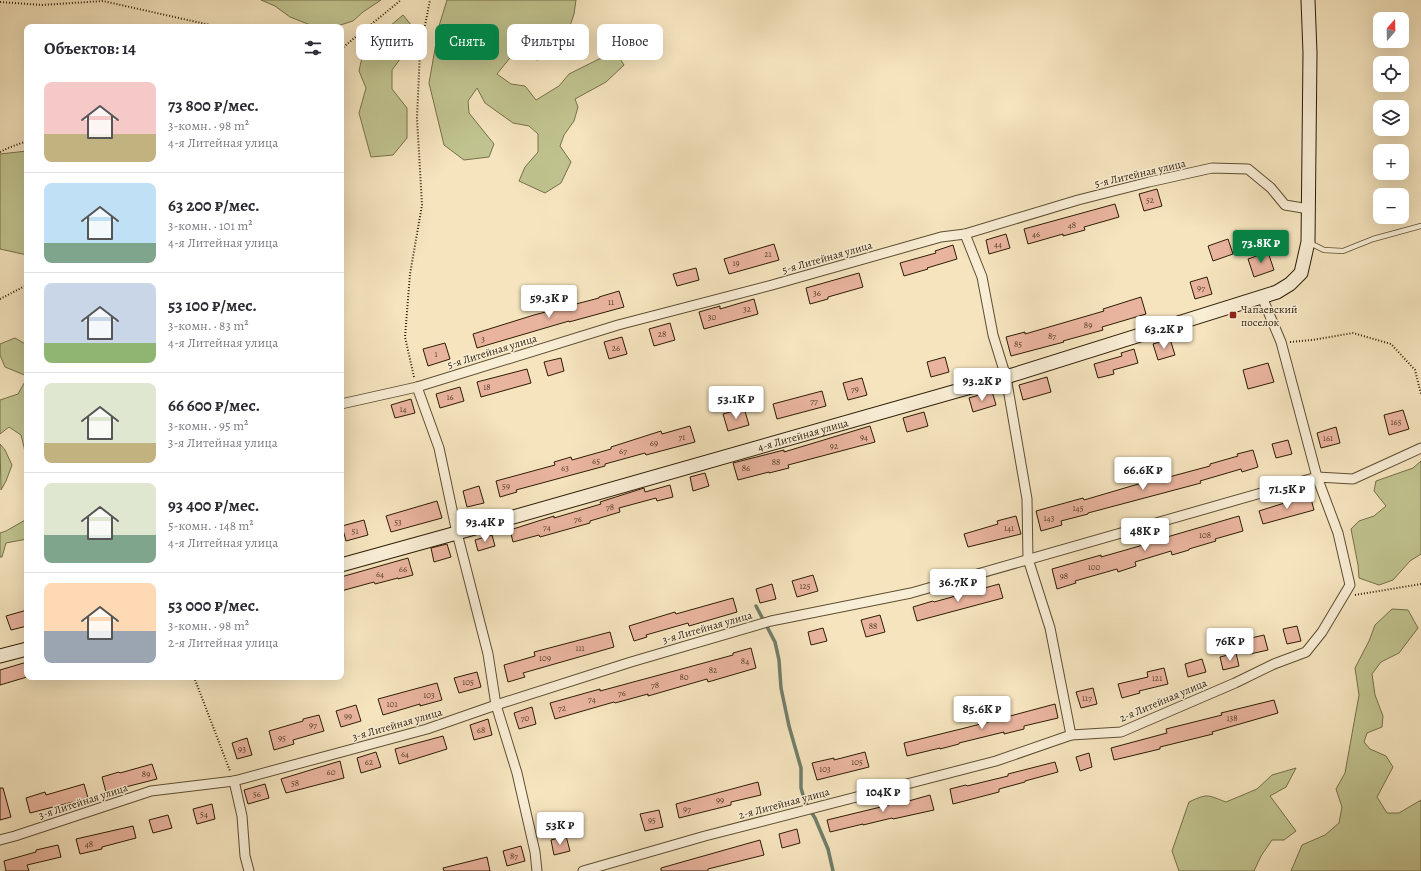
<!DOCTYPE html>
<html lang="ru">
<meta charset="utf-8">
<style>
:root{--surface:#fff;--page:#f7f7f7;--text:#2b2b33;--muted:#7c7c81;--line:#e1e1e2;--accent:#0b8043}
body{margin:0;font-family:Alegreya,serif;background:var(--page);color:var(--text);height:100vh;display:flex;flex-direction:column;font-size:15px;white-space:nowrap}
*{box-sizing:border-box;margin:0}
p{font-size:13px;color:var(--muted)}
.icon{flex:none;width:22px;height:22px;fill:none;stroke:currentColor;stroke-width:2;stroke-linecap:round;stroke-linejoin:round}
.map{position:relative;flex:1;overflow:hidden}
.side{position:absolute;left:24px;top:24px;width:320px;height:656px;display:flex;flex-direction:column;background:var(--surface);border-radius:8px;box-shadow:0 4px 16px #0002}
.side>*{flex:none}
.banner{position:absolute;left:356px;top:24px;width:380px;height:36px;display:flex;gap:8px}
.needle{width:26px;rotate:20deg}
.tools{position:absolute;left:1373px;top:12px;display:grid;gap:8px}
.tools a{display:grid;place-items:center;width:36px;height:36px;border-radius:8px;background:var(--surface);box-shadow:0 4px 16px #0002;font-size:20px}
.price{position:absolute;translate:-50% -34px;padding:0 9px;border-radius:4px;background:#fff;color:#222;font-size:13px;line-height:26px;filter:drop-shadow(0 1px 2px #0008)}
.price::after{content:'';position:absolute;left:50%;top:24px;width:12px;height:9px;margin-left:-6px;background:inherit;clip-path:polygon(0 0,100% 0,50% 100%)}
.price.on{background:var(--accent);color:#fff}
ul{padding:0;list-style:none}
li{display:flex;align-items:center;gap:12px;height:100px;padding:0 20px}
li+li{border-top:1px solid var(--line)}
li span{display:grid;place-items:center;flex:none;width:112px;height:80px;border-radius:8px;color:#555}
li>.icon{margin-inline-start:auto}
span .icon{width:48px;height:48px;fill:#fffc;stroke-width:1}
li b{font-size:17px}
h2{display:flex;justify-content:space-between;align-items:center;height:48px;padding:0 20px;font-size:17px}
.tag{padding:0 14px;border-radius:8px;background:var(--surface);box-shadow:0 4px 16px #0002;font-size:14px;line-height:36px}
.tag.on{background:var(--accent);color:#fff}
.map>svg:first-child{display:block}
.green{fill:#c0c38f;stroke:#76704a}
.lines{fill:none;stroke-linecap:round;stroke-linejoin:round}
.stream{stroke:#707e6b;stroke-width:3.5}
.building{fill:#e9b49e;stroke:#2d1c04}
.lane-casing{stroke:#5f4e32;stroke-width:6}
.street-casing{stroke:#5f4e32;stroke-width:11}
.secondary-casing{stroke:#2d1c04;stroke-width:15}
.path{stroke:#2d1c04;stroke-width:2;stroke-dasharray:1 2;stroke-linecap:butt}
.lane{stroke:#f8edd5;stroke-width:4.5}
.street{stroke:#f8edd5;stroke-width:9}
.secondary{stroke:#f8edd5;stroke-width:13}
.poi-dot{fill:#8f2418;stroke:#f8edd5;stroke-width:1.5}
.labels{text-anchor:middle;stroke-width:3;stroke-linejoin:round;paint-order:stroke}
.number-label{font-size:9px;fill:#5c422a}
.street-label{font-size:11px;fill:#2d1c04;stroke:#f8edd5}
.poi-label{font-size:11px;fill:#2d1c04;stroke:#f8edd5;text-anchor:start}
</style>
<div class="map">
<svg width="1421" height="871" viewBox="0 0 1421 871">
<rect width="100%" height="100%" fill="#f5e4be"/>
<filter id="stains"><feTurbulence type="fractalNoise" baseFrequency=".005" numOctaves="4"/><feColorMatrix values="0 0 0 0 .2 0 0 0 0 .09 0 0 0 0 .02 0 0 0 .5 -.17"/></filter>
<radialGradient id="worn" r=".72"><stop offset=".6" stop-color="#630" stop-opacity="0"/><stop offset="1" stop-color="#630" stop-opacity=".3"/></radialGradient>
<g class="green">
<path d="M261,0H381L363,12L353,21L334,27H324L313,26L290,17L275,6Z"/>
<path d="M447,0H576L574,14L561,52L537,60L517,49L497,74L511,84L525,86L536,100L559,86L569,74L615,51L624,65L606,82L575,99L578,107L574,121L564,135L560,146L571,162L561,183L545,193L519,181L525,167L538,152V134L529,126L513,123L485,103L477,88L468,101L469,113L494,144L489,157L464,160L444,145L429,83L439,26Z"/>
<path d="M403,15L412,26L411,36L406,51L392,70V89L407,108V138L393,155L371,157L359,113L366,88L359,71L364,48Z"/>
<path d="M27,151V255L0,249V154Z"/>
<path d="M15,338L27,345V376L5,367L0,355V344Z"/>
<path d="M27,378V468L24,447L21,435L9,427L0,434V400L18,394Z"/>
<path d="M0,444L5,450L12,465L6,481L1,490Z"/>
<path d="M1421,461V554L1410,561L1393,580L1379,585L1359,578L1358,565L1351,529L1359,521L1374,516L1386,506L1374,491L1376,481L1413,468Z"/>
<path d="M27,519V539L6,543L2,557H0V533L6,531Z"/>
<path d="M1392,609L1408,610L1418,628L1399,653L1381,662L1372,674L1375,695L1383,716L1382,727L1367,733L1364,742L1370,749L1386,756L1393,767L1377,797L1387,813H1399L1421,800V871H1291L1302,845L1325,835L1339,823L1342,807L1336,789L1345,773L1359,695L1355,668L1369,641L1375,625Z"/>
<path d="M1296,768L1286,787L1270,796L1296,831L1284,840H1272L1261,856L1254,871H1179L1172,851L1189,802C1208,793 1207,795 1226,802L1257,789L1272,775Z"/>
</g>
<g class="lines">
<path class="stream" d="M756,606L775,642L779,660L781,688L789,726L801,768V788L805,802L815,818L828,849L833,871"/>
</g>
<g class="building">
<path d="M1157,189L1162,206L1144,211L1139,194Z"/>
<path d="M1115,204L1119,217L1084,227L1085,230L1063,236V234L1028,244L1024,229Z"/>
<path d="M1006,234L1010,248L989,254L986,240Z"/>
<path d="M1228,239L1233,254L1213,261L1208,246Z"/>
<path d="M774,244L779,260L729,274L724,259Z"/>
<path d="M953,245L957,259L927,268L928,269L904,276L900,263L936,253L935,251Z"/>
<path d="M1268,252L1274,270L1254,277L1248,259Z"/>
<path d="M696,268L699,280L677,286L673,274Z"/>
<path d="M859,273L863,287L828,297V299L810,304L806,288Z"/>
<path d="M1207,277L1212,294L1195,299L1190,282Z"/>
<path d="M619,291L624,307L569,322V321L477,348L473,334L534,315L599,298V297Z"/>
<path d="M1141,297L1146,314L1102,327L1103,330L1063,341L1064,342L1011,356L1006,337L1025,332V334L1104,311L1103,309Z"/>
<path d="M754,299L758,314L704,329L699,312L720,306V309Z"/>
<path d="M670,323L675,340L654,346L649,329Z"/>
<path d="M622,337L627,354L609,359L604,342Z"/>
<path d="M1170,339L1175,355L1158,360L1153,344Z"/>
<path d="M445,343L450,359L428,366L423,349Z"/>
<path d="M1134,349L1138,363L1113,370L1114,374L1098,378L1094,364L1122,356L1121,353Z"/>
<path d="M945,357L949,372L931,377L927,362Z"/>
<path d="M561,358L564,371L548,376L544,362Z"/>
<path d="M1268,363L1274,382L1248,389L1243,370Z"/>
<path d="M527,369L531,383L481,397L477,382Z"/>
<path d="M1047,377L1051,392L1023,400L1019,385Z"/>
<path d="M862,378L867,395L848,400L843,383Z"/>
<path d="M460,387L464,401L440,408L436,394Z"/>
<path d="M822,391L826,406L777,419L773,404Z"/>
<path d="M992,391L996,405L973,412L969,398Z"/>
<path d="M411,399L415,413L395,418L391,405Z"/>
<path d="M744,408L749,425L728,431L723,414Z"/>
<path d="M1403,410L1409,429L1389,435L1384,415Z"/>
<path d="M924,412L928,426L907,432L903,418Z"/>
<path d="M690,426L695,442L646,455L645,453L605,464V466L516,490L517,492L500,497L496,481L555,465L554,462L571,457L572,460L611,449V447L661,431L662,434Z"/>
<path d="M870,426L875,442L788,465L789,468L769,473V472L738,480L733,463L784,450V452Z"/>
<path d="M1336,427L1340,443L1321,448L1317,433Z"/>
<path d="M1288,440L1292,454L1276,458L1272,444Z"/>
<path d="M1253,450L1258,467L1242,472L1241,469L1200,481L1201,483L1088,513V514L1061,521L1062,525L1041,531L1036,511L1083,498L1084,500L1169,475V477L1210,466V464L1238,456L1237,454Z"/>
<path d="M705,473L709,486L693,491L690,477Z"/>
<path d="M670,485L673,497L657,501L656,498L619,508L620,512L590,521V523L540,537L539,535L513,542L510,530L554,516V518L601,504L600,502L644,488L645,492Z"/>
<path d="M479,486L484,503L467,507L463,491Z"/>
<path d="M1310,495L1314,510L1263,524L1259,511Z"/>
<path d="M437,501L442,518L391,532L386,516Z"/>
<path d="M1016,516L1021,534L968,547L964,534L998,524L997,521Z"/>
<path d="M1239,516L1243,531L1215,539L1216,541L1189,549V550L1172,555L1171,551L1135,562L1136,566L1118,572L1117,569L1075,581L1076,583L1057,589L1052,569L1101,555V557L1168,538L1167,537Z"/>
<path d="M364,520L368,535L346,541L342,526Z"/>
<path d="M492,535L495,546L478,551L475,540Z"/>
<path d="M447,544L451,557L434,562L431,548Z"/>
<path d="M408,558L413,575L398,579V578L375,584L374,582L341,591V577Z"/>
<path d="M813,575L818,591L797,597L792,581Z"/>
<path d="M772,584L776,599L760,603L756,589Z"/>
<path d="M999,584L1003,598L917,621L913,607L933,601L934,602Z"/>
<path d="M733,598L737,612L689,626L688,623L646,635L647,637L634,641L629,626L675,612L676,614Z"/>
<path d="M27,610V626L11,630L6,616Z"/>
<path d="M880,615L885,632L866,637L861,620Z"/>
<path d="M1297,626L1301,641L1287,644L1283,629Z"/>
<path d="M823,628L827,641L811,645L808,632Z"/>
<path d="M610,632L614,647L523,673L525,677L508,682L504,665L535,656L534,652Z"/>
<path d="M1264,635L1268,650L1250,654L1247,639Z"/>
<path d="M751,648L756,668L708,682L707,679L648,696V694L615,703L614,702L555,719L550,703L600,689V691L689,667L733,655V653Z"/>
<path d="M1236,653L1239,666L1223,670L1220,657Z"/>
<path d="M1202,659L1206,672L1188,677L1185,664Z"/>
<path d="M27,662V677L0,685V670Z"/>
<path d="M1164,668L1168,684L1139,691L1140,693L1122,698L1118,684L1148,677L1147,672Z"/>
<path d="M477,672L481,687L459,693L454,678Z"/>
<path d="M437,683L442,700L420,706V704L383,715L378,699Z"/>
<path d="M1093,688L1097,704L1081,708L1076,692Z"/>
<path d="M1274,700L1278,713L1212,732L1213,734L1160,747V749L1114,760L1111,748L1167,733L1166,729L1222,715L1221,713Z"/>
<path d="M1055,704L1058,718L1024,726V729L1004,734V732L959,743V744L940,749V748L907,756L904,743L969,727Z"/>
<path d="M356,705L361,721L341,727L336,711Z"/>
<path d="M532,707L536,724L519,729L514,713Z"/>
<path d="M319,715L324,731L293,740L294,744L274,750L269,731L303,721V719Z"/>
<path d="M488,719L492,735L474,740L470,725Z"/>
<path d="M443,736L447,749L399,764L395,749Z"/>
<path d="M247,738L252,755L237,759L232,743Z"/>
<path d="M376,752L381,767L361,773L357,758Z"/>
<path d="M865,752L869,767L817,780L812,763L834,758V760Z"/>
<path d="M1089,753L1092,767L1080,771L1076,757Z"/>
<path d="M340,761L344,778L286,793L281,779Z"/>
<path d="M1055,762L1058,772L1025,781V782L999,789V792L953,804L950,789L966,785L967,786L1008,776V774Z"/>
<path d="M152,764L157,779L106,792L102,777L119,772L120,773Z"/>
<path d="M758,782L761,795L731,802V805L679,818L676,804Z"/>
<path d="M84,784L88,798L30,813L26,798L45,792L46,795Z"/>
<path d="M265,784L269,798L248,804L244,790Z"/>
<path d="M0,788H3L11,817L0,820Z"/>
<path d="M930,795L934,810L893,819L892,818L863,825V824L830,832L827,820L889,805V802L904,798L905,802Z"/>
<path d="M212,804L215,819L197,824L193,809Z"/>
<path d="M659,810L663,827L645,831L640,814Z"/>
<path d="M168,815L172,828L153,833L149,820Z"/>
<path d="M133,826L136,838L102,847V849L80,854L76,839Z"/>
<path d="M797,829L800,843L782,848L779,834Z"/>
<path d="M566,836L570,851L554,855L551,840Z"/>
<path d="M760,840L764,855L708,869V871H661V868Z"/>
<path d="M58,845L61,857L27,865L29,871H6L4,861L36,852V850Z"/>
<path d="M521,846L525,861L507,866L503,851Z"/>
<path d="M487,857L490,871H444L443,868Z"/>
</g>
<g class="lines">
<defs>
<path id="lane" d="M1310,243L1324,250L1343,251L1373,239L1421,226"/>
<g id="street">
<path d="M965,234L982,277L993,335L1006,377L1027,499L1028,559L1050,628L1071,735"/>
<path d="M417,387L439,448L457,533L488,654L496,705L517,773L535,852L537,871"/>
<path d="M341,404L417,387L618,325L772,285L941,237L965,234L1078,200L1149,182L1212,168L1248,169L1271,188L1285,205L1309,209"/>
<path d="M234,781L242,816L245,856L249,871"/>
<path d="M0,840L15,836L151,791L234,781L427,729L496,705L631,662L771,621L911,593L1317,477L1353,479L1421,448"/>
<path d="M583,871L705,836L996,761L1071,735L1121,732L1235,683L1274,664L1306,652L1322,632L1350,585L1338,533L1317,477L1281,342L1262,297"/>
</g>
<g id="secondary">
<path id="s1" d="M341,565L471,529L1006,377L1277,292L1290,284L1301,273L1308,242L1310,53L1308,0"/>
<path d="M0,656L27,649"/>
</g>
</defs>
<use href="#lane" class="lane-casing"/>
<use href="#street" class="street-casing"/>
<use href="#secondary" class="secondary-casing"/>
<g class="path">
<path d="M0,2L42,5L103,1L219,27"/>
<path d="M341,49L401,0"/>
<path d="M0,152L8,148L27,141"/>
<path d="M0,299L27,285"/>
<path d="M1290,342L1312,340L1353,333L1391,344L1415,370L1421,394"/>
<path d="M414,377L405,337L410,274L422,205L417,118L420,51L430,0"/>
<path d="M1355,595L1421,584"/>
<path d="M194,677L230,771"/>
</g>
<use href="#lane" class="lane"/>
<use href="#street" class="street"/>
<use href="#secondary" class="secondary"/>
</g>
<rect class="poi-dot" x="1229" y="311" width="8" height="8" rx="2"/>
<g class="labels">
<g class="number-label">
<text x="1150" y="203">52</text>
<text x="1072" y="228">48</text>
<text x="1036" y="237">46</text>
<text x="998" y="247">44</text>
<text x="768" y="257">21</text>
<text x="736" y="266">19</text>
<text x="1201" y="291">97</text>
<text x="817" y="296">36</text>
<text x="611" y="305">11</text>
<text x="747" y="312">32</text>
<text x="712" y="320">30</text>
<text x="1088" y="328">89</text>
<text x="662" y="337">28</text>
<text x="1052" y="339">87</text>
<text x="483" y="342">3</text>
<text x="1018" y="347">85</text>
<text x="616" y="351">26</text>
<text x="436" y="357">1</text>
<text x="487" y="390">18</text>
<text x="855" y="392">79</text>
<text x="450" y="400">16</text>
<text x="814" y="404">77</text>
<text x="403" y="412">14</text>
<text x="1396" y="425">165</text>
<text x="682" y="440">71</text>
<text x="864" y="440">94</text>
<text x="1328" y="441">161</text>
<text x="654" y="446">69</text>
<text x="834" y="449">92</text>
<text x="623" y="454">67</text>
<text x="596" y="464">65</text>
<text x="776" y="465">88</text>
<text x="565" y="471">63</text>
<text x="746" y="471">86</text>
<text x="506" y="489">59</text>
<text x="610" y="510">78</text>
<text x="1078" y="511">145</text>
<text x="1049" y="521">143</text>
<text x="578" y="522">76</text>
<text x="398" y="525">53</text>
<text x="547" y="530">74</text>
<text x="1009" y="531">141</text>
<text x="355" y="534">51</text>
<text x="1205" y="538">108</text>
<text x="1094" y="570">100</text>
<text x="403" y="572">66</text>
<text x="380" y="577">64</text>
<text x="1064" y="579">98</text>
<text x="805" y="589">125</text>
<text x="873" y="629">88</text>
<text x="580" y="651">111</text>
<text x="545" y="661">109</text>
<text x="745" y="664">84</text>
<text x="713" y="673">82</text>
<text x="684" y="680">80</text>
<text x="1157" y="681">121</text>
<text x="468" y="685">105</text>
<text x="655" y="688">78</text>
<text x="622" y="696">76</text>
<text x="429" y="698">103</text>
<text x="1087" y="701">117</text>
<text x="592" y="702">74</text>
<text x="392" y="707">101</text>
<text x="562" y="711">72</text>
<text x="348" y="719">99</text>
<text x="525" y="721">70</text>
<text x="1232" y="721">138</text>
<text x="313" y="728">97</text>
<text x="481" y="733">68</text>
<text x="282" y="741">95</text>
<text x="242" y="752">93</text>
<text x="405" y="757">64</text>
<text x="369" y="765">62</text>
<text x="857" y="765">105</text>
<text x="825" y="772">103</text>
<text x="331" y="775">60</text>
<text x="146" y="777">89</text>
<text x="295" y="786">58</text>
<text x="257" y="797">56</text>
<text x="720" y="803">99</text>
<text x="687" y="812">97</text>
<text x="204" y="817">54</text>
<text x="652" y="823">95</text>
<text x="89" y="847">48</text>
<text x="514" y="859">87</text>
</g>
<g class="street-label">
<text transform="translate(1140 173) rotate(-13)" y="4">5-я Литейная улица</text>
<text transform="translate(827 257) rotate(-16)" y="4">5-я Литейная улица</text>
<text transform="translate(492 351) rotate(-17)" y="4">5-я Литейная улица</text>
<text dy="4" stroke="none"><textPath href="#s1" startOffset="480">4-я Литейная улица</textPath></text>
<text transform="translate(707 627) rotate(-16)" y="4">3-я Литейная улица</text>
<text transform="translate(1163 700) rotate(-23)" y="4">2-я Литейная улица</text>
<text transform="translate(397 724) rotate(-16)" y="4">3-я Литейная улица</text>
<text transform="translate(83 801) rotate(-18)" y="4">3-я Литейная улица</text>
<text transform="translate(784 803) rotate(-15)" y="4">2-я Литейная улица</text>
</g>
<g class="poi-label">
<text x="1241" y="313">Чапаевский<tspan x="1241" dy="13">поселок</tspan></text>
</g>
</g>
<rect width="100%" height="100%" filter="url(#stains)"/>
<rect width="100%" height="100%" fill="url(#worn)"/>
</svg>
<div class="tools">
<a><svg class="needle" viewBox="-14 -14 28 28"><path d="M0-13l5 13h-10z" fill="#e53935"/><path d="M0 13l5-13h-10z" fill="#7c7c81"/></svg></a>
<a><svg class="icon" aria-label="locate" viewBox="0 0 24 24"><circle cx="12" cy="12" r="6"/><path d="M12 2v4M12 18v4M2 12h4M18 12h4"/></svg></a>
<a><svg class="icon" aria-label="layers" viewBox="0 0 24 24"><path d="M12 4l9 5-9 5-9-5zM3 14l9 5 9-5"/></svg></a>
<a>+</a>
<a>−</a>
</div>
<b class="price on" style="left:1261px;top:264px">73.8K ₽</b>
<b class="price" style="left:549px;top:319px">59.3K ₽</b>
<b class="price" style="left:1164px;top:350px">63.2K ₽</b>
<b class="price" style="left:982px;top:402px">93.2K ₽</b>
<b class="price" style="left:736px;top:420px">53.1K ₽</b>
<b class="price" style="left:1143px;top:491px">66.6K ₽</b>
<b class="price" style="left:1287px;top:510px">71.5K ₽</b>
<b class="price" style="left:485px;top:543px">93.4K ₽</b>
<b class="price" style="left:1145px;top:552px">48K ₽</b>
<b class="price" style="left:958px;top:603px">36.7K ₽</b>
<b class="price" style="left:1230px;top:662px">76K ₽</b>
<b class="price" style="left:982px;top:730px">85.6K ₽</b>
<b class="price" style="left:883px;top:813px">104K ₽</b>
<b class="price" style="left:560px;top:846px">53K ₽</b>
<div class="banner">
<a class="tag">Купить</a>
<a class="tag on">Снять</a>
<a class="tag">Фильтры</a>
<a class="tag">Новое</a>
</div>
<section class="side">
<h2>Объектов: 14<svg class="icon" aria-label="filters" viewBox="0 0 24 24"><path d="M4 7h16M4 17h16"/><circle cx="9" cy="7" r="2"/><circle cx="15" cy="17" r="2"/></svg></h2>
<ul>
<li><span style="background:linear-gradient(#f6c9c9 65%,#c2b280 0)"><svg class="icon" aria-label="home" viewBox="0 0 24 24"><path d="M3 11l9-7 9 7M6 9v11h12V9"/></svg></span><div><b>73 800 ₽/мес.</b><p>3-комн. · 98 m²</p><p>4-я Литейная улица</p></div></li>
<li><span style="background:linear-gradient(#bfe0f5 75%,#7fa58c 0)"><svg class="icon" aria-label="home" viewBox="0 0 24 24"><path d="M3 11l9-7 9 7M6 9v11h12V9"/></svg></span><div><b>63 200 ₽/мес.</b><p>3-комн. · 101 m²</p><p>4-я Литейная улица</p></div></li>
<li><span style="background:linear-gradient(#c9d6e8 75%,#8fb573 0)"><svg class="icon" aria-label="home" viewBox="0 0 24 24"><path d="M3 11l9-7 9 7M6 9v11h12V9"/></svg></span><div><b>53 100 ₽/мес.</b><p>3-комн. · 83 m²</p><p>4-я Литейная улица</p></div></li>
<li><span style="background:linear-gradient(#dfe7d0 75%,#c2b280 0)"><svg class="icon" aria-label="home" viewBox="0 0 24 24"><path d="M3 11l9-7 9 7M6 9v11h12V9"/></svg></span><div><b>66 600 ₽/мес.</b><p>3-комн. · 95 m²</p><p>3-я Литейная улица</p></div></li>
<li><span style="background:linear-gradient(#dfe7d0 65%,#7fa58c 0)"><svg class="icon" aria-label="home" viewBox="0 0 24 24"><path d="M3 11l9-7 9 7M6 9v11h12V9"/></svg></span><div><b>93 400 ₽/мес.</b><p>5-комн. · 148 m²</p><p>4-я Литейная улица</p></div></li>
<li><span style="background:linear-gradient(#ffd9b3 60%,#9aa5b1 0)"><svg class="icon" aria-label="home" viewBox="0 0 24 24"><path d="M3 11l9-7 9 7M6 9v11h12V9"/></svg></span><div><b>53 000 ₽/мес.</b><p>3-комн. · 98 m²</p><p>2-я Литейная улица</p></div></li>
</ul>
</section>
</div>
